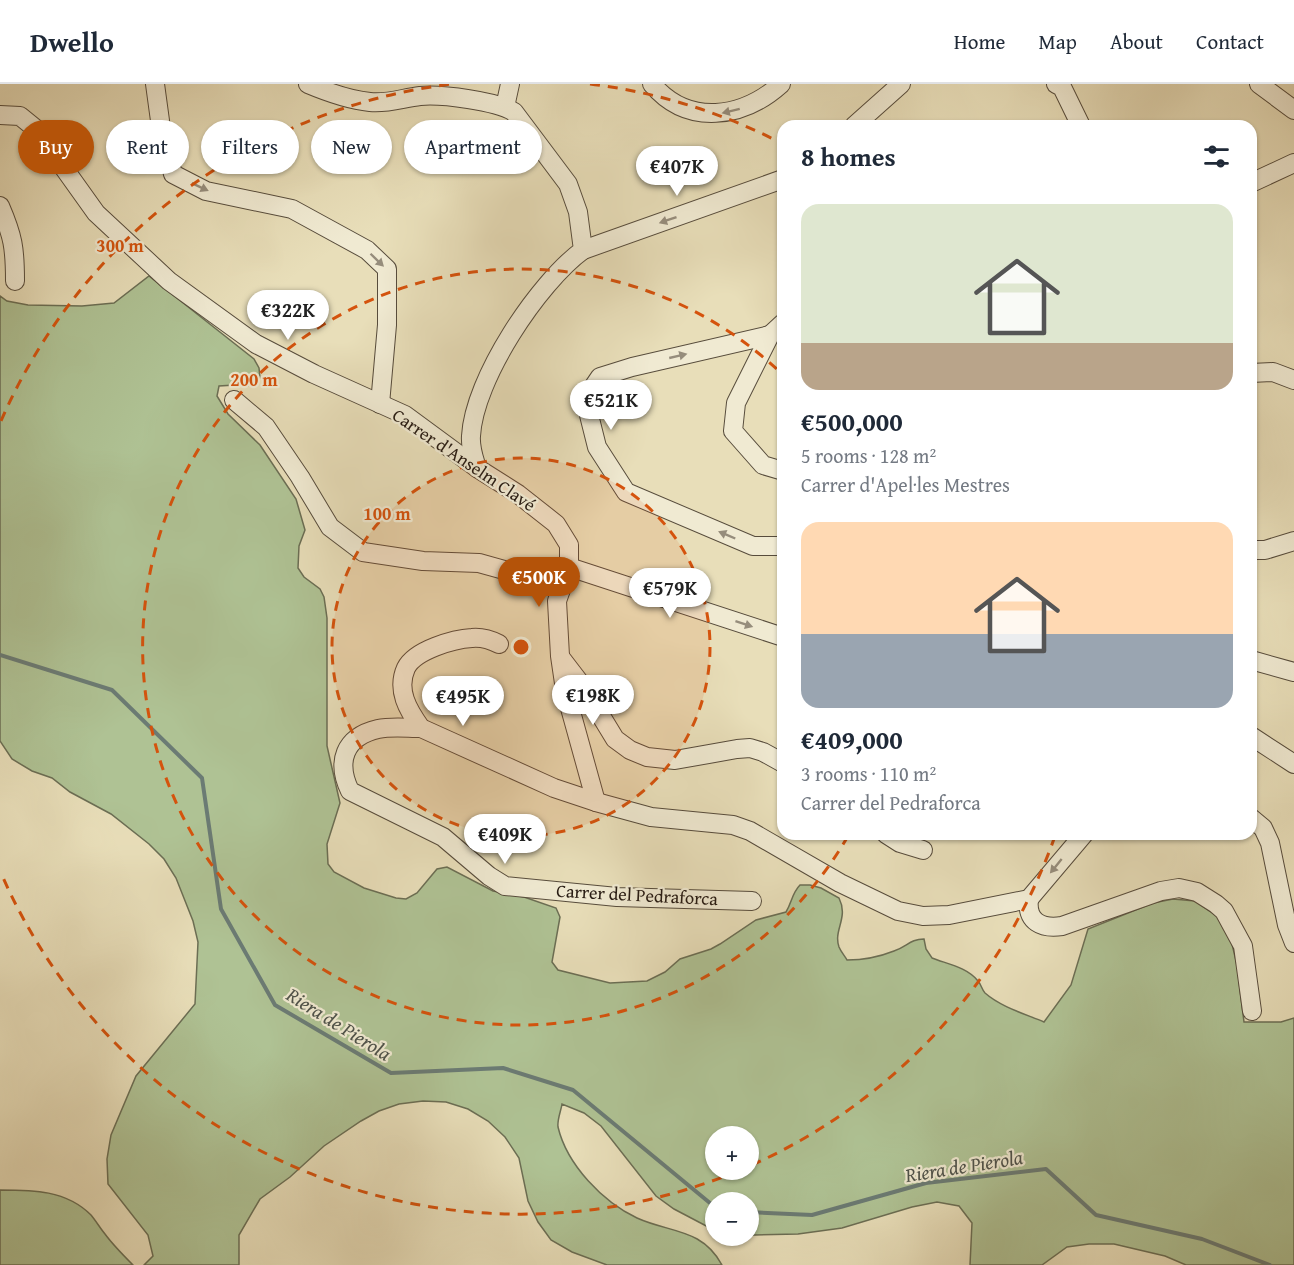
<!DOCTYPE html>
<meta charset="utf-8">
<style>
:root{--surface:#fff;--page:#f2f2f3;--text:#1f2937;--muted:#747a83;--line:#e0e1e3;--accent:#b45309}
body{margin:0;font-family:"Gentium Book Plus",serif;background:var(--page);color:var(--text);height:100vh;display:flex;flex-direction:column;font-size:22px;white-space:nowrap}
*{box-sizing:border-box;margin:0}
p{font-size:20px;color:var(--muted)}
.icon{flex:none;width:33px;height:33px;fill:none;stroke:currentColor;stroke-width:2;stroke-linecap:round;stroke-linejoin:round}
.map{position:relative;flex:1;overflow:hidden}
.side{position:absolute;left:777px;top:36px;width:480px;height:720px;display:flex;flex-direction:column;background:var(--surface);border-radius:18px;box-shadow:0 2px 4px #0004}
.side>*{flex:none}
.banner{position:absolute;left:18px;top:36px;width:570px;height:54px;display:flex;gap:12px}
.buttons{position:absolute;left:705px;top:1042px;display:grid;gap:12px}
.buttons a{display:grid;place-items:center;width:54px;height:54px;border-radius:50%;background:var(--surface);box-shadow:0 2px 4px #0004;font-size:30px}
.price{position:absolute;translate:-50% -51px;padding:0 14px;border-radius:21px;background:#fff;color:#222;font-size:20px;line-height:39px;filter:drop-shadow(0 2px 3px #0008)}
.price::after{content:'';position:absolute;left:50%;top:36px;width:18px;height:14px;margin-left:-9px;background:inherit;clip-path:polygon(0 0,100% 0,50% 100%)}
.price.on{background:var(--accent);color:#fff}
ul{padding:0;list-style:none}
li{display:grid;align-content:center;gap:12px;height:318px;padding:0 24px}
li span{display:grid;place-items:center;height:186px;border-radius:18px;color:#555}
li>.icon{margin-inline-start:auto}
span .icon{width:108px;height:108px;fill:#fffc;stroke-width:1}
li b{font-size:26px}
h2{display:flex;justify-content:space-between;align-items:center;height:72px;padding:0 24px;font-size:26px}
.pill{padding:0 21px;border-radius:27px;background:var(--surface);box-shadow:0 2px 4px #0004;font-size:21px;line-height:54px}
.pill.on{background:var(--accent);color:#fff}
header{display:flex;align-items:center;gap:36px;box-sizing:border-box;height:84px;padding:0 30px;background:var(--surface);border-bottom:2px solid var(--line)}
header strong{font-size:28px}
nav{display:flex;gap:33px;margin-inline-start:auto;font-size:21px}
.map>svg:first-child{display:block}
.green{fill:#afc294;stroke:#6b6e54;stroke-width:1.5;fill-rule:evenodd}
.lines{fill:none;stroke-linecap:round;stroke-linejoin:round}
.stream{stroke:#6b7b74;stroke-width:4}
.minor-casing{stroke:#574c3c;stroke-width:20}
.minor{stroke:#f0ead2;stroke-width:18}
.oneway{fill:#968d7c}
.ring{fill:none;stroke:#d5530d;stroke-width:3;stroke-dasharray:10 8}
.labels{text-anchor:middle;stroke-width:4.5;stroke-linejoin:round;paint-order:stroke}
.street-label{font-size:18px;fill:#271b13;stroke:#f0ead2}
.water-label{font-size:20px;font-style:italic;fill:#4f534b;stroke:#f0ead2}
.centre{fill:#d5530d;stroke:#f0ead2;stroke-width:3}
.ring-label{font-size:18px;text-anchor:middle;font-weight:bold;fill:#d5530d;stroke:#f0ead2;stroke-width:4.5;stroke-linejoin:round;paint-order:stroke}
</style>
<header>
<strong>Dwello</strong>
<nav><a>Home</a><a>Map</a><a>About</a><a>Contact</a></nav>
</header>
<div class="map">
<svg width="1294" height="1181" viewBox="0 0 1294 1181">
<rect width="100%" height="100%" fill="#e8deb9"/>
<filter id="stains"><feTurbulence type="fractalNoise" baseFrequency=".00333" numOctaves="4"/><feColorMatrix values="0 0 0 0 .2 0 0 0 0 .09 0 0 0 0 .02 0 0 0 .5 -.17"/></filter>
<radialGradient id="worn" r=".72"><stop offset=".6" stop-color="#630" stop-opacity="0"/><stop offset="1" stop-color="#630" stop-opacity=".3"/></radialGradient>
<g class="green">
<path d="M149,192L254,275L259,284L260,294L251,300L219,302L217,312L228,330L260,361L296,415L305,446L299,462L298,484L304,493L320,505L324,513L327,534V662L340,719L327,760L328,780L334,788L364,804L396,814L406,815L417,809L437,785L447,783L493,807L524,813L556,824L560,833L552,878L558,886L610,899L647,897L665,888L680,875L711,865L720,860L756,836L786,828C792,818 792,809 800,801H810L821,804L839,814C849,834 833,846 839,863C841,868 845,872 847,876C863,876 879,873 894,867C907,863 910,855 924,855L926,865L932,874C947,880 967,883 978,897C981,900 982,906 985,909C1001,923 1025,930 1044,938L1071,901L1088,845L1153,819L1173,815L1195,817L1218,833L1232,860L1237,881L1244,938H1281L1294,934V1181H1186L1165,1172L1114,1160H1089L1067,1163L1042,1181H970L972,1139L959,1122L937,1118L912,1123L842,1144L798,1150L755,1151H749L748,1119H716L715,1146L712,1145L674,1125L656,1112L601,1042L584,1029L562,1020C561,1027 557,1036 558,1043C567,1081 603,1118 637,1134C670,1149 702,1144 722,1181H607L572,1168L551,1156L538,1138L528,1117L519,1074L505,1053L488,1037L468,1025L446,1018L423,1017L399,1020L379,1027L361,1037L324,1062L290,1093L260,1115L239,1151V1181H144L153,1172L148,1151L108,1100L107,1075L111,1051L136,992L195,920L198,858L193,837L176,794L164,775L149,760L111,730L70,708L52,694L32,687L12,675L0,657V212L7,217L28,221L82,222L114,219ZM716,1053H748V1086H716Z"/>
<path d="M0,1106C33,1106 66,1106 91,1131C96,1137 100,1144 105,1150C113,1161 123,1171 133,1181H0Z"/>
</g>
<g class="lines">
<g class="stream">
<path d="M0,571L112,606L202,694L221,825L275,921L391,989L503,984L573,1006L716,1124"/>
<path d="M748,1128L812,1131L926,1099L1046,1085L1096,1131L1202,1155L1270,1181"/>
</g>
<defs>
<g id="minor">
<path d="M155,0L161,44L173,90L206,107L292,125L367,166L387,185V241L380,320"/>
<path d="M308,0C327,8 350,16 370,18C387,20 403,14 420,12C442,10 496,17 514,28L568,100L578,128L583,166C538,199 474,295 471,352C470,364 474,374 477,384"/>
<path d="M652,0C688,43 743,34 781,0"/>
<path d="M1056,0L1062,3L1081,42"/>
<path d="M1259,0L1294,26"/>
<path d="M505,23L510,0"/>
<path d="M0,31L20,32L36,45L96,129L169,197L256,260L314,290L405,331L477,384L518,410L556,440L569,461V483L557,517L560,572L565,606L596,718"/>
<path d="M854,42L901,0"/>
<path d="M1251,99L1294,79"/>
<path d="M0,122C13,152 15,164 15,197"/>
<path d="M583,166L783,95"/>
<path d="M783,239L770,251L736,319L733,347L763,381L783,387"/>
<path d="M770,251L632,283L600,293L585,315L597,363L626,408L753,462H783"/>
<path d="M1251,289L1273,288L1294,296"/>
<path d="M234,316L266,343L300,393L330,443L363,468L423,477L479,479L562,502"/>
<path d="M1251,466H1265L1294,457"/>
<path d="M569,483L783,553"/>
<path d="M499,560C491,556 482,553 472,554C454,555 415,566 406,584C396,606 408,626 421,644L554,704L596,718L651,733L733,741L750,747L840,799L898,827L923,832L949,831L1029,815L1084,750"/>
<path d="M561,574L584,604L615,655L630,666L647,673L675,676L737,665L750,664L763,668L783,679"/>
<path d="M1251,576L1294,588"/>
<path d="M421,644C407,644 391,642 378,645C344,653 336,678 350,707L443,753L489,792L505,802L617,813L752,817"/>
<path d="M1251,652L1294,680"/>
<path d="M1251,734L1263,744L1270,759L1287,841L1294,859"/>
<path d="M886,750L900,759L923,766"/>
<path d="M1029,815C1026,838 1042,845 1062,842L1161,807L1179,804L1197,808L1216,820L1224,827L1243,862L1252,927"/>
</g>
</defs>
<use href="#minor" class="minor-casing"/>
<use href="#minor" class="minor"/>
</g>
<defs><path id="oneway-solid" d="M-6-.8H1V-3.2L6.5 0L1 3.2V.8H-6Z" transform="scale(1.5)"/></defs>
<g class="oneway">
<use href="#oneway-solid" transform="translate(731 27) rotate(166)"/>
<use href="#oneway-solid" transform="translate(200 103) rotate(25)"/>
<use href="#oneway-solid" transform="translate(668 136) rotate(161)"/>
<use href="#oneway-solid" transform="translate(377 176) rotate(44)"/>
<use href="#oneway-solid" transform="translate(678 272) rotate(-13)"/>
<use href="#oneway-solid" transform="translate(727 451) rotate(-157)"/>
<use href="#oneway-solid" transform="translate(744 540) rotate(18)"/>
<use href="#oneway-solid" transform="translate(1056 782) rotate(129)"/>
</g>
<circle cx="521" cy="563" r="189" fill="#d5530d" fill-opacity=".12"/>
<g class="ring">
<circle cx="521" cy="563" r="189"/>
<path d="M848 752A378 378 0 1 1 781 289"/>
<path d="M1055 752A567 567 0 0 1 752 1081M738 1087A567 567 0 0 1 1 789M1 337A567 567 0 0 1 452 0M590 0A567 567 0 0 1 783 60"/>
</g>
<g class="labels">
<g class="street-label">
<text transform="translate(464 376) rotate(34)" y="6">Carrer d'Anselm Clavé</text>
<text transform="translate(637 811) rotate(3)" y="6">Carrer del Pedraforca</text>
</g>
<g class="water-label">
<text transform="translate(339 940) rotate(32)" y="7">Riera de Pierola</text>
<text transform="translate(964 1082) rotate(-9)" y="7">Riera de Pierola</text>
</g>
</g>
<circle cx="521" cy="563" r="9" class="centre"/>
<g class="ring-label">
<text x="120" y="168">300 m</text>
<text x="254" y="302">200 m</text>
<text x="387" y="436">100 m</text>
</g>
<rect width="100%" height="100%" filter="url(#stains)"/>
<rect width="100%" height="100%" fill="url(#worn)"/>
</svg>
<div class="buttons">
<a>+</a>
<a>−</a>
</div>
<b class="price" style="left:677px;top:113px">€407K</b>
<b class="price" style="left:288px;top:257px">€322K</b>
<b class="price" style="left:611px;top:347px">€521K</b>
<b class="price on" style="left:539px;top:524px">€500K</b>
<b class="price" style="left:670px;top:535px">€579K</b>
<b class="price" style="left:593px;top:642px">€198K</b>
<b class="price" style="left:463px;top:643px">€495K</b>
<b class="price" style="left:505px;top:781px">€409K</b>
<div class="banner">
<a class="pill on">Buy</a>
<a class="pill">Rent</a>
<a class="pill">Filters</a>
<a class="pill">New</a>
<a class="pill">Apartment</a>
</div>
<section class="side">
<h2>8 homes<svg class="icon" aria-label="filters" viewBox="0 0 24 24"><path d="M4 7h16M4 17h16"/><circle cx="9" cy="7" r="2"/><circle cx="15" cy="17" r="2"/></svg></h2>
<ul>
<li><span style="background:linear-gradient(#dfe7d0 75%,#b9a48a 0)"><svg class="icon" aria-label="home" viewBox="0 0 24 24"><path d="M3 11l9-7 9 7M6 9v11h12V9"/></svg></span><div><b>€500,000</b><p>5 rooms · 128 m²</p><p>Carrer d'Apel·les Mestres</p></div></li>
<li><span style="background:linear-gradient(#ffd9b3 60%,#9aa5b1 0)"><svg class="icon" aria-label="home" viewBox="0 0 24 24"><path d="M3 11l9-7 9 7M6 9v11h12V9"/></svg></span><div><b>€409,000</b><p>3 rooms · 110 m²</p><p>Carrer del Pedraforca</p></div></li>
</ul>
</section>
</div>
